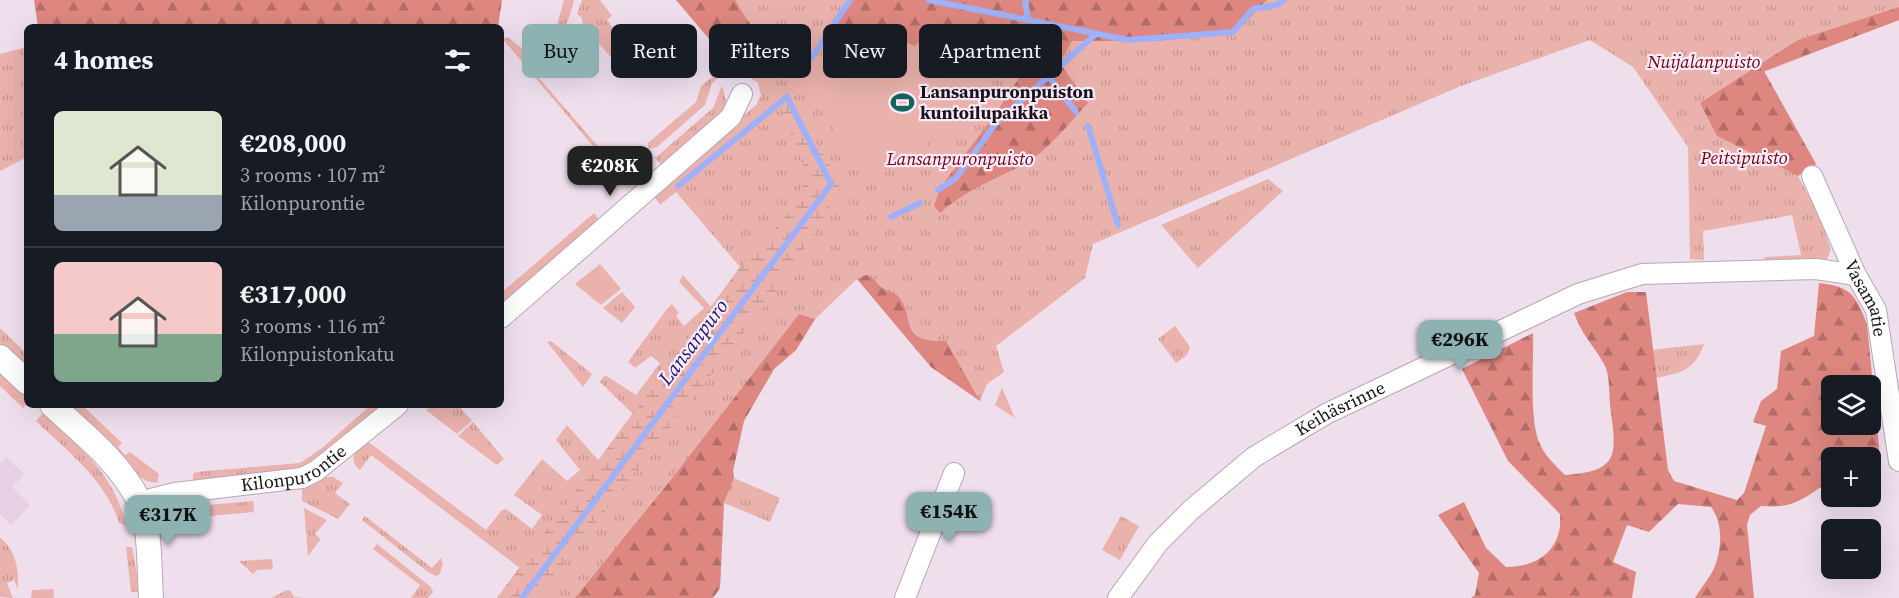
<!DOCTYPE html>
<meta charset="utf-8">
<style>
:root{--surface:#171b24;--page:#20242c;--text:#f1f3f6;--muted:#9ea1a6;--line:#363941;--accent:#8eb2b2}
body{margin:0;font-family:"Source Serif 4",serif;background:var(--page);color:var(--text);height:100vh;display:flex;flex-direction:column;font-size:22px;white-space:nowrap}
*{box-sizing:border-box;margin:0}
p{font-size:20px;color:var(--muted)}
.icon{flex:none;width:33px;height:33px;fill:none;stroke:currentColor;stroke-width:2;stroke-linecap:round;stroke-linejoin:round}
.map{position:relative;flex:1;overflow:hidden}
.details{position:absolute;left:24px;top:24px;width:480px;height:384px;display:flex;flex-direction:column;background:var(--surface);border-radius:9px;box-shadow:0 6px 24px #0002}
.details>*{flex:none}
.top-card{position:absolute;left:522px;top:24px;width:570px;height:54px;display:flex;gap:12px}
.controls{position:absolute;left:1821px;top:375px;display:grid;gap:12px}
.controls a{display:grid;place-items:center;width:60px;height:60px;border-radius:9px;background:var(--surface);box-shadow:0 6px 24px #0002;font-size:30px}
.price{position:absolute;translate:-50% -51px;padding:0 14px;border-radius:12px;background:var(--accent);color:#111;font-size:20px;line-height:39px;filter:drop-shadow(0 2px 3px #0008)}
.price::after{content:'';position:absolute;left:50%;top:36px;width:18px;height:14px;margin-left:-9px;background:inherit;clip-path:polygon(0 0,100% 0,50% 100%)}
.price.selected{background:#222;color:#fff}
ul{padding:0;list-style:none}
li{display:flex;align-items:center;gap:18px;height:150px;padding:0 30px}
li+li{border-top:2px solid var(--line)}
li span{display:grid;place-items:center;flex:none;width:168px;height:120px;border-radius:9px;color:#555}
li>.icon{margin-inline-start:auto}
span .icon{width:72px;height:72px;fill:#fffc;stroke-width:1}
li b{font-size:26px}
h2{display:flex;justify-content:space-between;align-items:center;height:72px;padding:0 30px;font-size:26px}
.tag{padding:0 21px;border-radius:9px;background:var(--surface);box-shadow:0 6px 24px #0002;font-size:21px;line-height:54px}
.tag.selected{background:var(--accent);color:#111}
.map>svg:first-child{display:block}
.built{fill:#e7d0e4}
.grass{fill:url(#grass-tufts)}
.forest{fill:url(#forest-firs);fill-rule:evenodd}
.wetland{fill:url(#wetland-marsh)}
.garden{fill:#eab2ac}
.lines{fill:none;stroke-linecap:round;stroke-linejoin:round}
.stream{stroke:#9eb0fa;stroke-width:6}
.minor-casing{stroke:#b8a8b6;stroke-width:22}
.tertiary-casing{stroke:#b8a8b6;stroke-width:26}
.minor{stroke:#fff;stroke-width:20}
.tertiary{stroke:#fff;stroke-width:24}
.labels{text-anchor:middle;stroke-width:4.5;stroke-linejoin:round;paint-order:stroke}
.park-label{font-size:18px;font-style:italic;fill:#6f010d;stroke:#fcecfb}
.poi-label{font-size:18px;font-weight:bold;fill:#191419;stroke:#fcecfb;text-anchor:start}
.street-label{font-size:18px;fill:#191419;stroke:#fcecfb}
.water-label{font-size:20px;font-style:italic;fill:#191a6c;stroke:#fcecfb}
</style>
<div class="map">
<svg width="1899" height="598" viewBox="0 0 1899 598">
<defs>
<pattern id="grass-tufts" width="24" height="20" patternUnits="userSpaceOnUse" patternTransform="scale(1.5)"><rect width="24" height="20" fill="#eab2ac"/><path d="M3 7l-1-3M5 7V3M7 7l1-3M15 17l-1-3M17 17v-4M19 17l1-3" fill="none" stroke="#c89893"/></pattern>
<pattern id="forest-firs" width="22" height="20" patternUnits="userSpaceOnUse" patternTransform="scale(1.5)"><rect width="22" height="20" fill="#de8780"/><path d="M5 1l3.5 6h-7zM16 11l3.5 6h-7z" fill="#b36d68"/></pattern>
<pattern id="wetland-marsh" width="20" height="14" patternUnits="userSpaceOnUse" patternTransform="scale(1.5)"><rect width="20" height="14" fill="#eab2ac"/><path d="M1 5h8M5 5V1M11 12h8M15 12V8" fill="none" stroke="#c89893"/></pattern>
</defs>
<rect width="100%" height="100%" fill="#efdfed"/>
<path class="built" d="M6,457L25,474L12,487L30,505L11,525L0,514V463Z"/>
<g class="grass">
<path d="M564,0H574C571,14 566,28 557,40L553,39Z"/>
<path d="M582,0H600L612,16L607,20L614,29L620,23C635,33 651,56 638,73C634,78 631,79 626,78L631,69L622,70L583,25L582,18L577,14Z"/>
<path d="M676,0H1899V20L1764,72L1816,164L1798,176L1820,217L1831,250L1825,263H1766L1764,257L1801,255L1792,215L1703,231L1704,260L1690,259L1688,147L1633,67L1590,40L1461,86L1093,244L1085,278L996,346L1004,372L987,384L980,401L931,367L857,279L815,319L796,350L774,369L743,421L733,471L734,478L780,498L770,522L724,503L720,588L713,598H497L520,568L371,455L360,470C346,458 357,449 367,441L486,530L502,510L506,509L532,529L542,515L514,495L542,459L567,481L580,470L556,440L567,425L599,461L633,414L600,382L605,375L636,395L660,363L651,356L635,368L628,362L667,309L672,304L679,313L676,316L684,326L704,308L679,282L683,275L711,307L740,267L676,192L660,205L653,194L756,105L761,96L758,83L732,66L712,83L705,105L657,147L648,149V143L696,102L701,86L730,63Z"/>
<path d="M501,37L509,38L524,50L549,57L533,71L616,167L629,156H635L636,163L607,188L600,181L613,170Z"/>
<path d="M27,47V157L0,171V54Z"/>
<path d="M722,86L728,107L663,167L655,158L713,108Z"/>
<path d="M1268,179L1283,191L1198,268L1161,225Z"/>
<path d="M594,213L598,219L595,224L501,307V293Z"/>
<path d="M622,292L635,307L622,323L603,308Z"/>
<path d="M1175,326L1190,347L1187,355L1176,363L1158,339Z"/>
<path d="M0,328L27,354V363H21L0,343Z"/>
<path d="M551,341L592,374L583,387L547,342Z"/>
<path d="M1704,344C1695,370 1681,373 1656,378L1652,350Z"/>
<path d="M0,370L27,396V404L23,408L0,386Z"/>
<path d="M1002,388L1015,418L995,405Z"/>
<path d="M67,405H82L122,443L118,447L125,455L130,452L159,474L157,483L147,481L137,475Z"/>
<path d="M371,405H388L325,459L293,471L193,480V474L196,472L300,463L322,448Z"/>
<path d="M433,405H458L472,421L457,434L426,410Z"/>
<path d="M43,413C80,448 114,473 126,525L119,523C105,479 68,452 36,421Z"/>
<path d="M473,422L504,459L497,465L458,436Z"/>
<path d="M325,477H333L343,483L335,493L350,504L338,519L302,501V488Z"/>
<path d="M253,501L254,512L210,516L209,505Z"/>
<path d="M304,508L327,520L315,534L321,539L308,556Z"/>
<path d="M365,516L432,568L441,558L443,564L440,574L436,576L428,572L362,520Z"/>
<path d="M1121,516L1139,526L1120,560L1102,550Z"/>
<path d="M0,538C16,550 19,569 18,589L14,580L7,583L13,598L0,597Z"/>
<path d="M377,544L431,587L433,592L428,598H411L420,585L373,549Z"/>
<path d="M126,547H132L140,592H131Z"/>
<path d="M272,559L273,569L257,570L253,574L239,561Z"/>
<path d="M53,589L54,598H31L32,590Z"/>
<path d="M287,590L291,591L294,597L303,598H271Z"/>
</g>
<g class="forest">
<path d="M34,0H502L498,27H38Z"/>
<path d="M676,0H735L756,34L753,46L732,66Z"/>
<path d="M850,0H1267L1234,34L1153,41H1072L1060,63L1088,103C1069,123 1049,150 1024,164C994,180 965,190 940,213L934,206L940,188L993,117L1029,63L1003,31L944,26L914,47L873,27H861L849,36L825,35Z"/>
<path d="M1899,7V20L1764,71L1816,164L1798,176L1717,136L1700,103L1798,40Z"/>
<path d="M866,275C873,277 875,281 880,286C885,291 892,291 897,295C917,315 895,343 946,341L980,401L931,367L857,279Z"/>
<path d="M1819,283C1850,286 1856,295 1867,324L1881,467L1871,468L1870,458H1832L1831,480C1804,498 1795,509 1761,506L1750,515L1747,525L1754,598H1695C1701,587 1711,577 1715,566C1722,547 1723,523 1711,507L1678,504L1649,532L1627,525L1613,562L1636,572L1632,598H1471L1475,595L1479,573L1438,515L1464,502L1486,548L1506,567C1539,567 1563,548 1560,514L1508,461L1462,369L1533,333C1534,361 1529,418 1539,442C1544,455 1555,465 1565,475C1622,472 1616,452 1610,405C1609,393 1610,374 1604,364C1593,344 1583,337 1574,313L1627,292H1646L1668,470L1674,481L1737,500L1744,493L1766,426L1753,422L1761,401L1777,389L1781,351L1814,336ZM1832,386H1870V424H1832Z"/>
<path d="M799,314L815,319L796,350L774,369L744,421L733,471L734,478L724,502L720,588L713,598H575L674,476Z"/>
</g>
<path class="wetland" d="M787,97L842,184L821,223L771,298L537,598H497L740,267L799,202L806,172L779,103Z"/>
<g class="garden">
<path d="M944,26L992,98L867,185L806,84L813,80C826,65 852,20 875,27C888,32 901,40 914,46Z"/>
<path d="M600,264L621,289L601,305L575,284Z"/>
</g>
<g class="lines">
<g class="stream">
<path d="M929,0L1128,40L1233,32L1253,9L1277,5L1284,0"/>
<path d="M1025,0L1028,20"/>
<path d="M812,57L850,0"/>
<path d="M1049,77L1076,112"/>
<path d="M1088,126L1118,225"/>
<path d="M938,190L956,178L996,123L1096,34"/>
<path d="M891,217L920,203"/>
<path d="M522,598L831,184L787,97L678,186"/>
</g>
<defs>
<g id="minor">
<path id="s1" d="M1812,176L1856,275L1876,310L1899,461"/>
<path d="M501,318L731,117L742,94"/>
<path id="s2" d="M139,502L175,493L302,478L316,471L398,405"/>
<path d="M905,598L954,473"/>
<path id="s3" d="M1118,598L1158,543L1191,510L1254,457L1326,414L1578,294L1642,274L1816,269L1856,275"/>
</g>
<g id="tertiary">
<path d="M0,357L27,382"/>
<path d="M52,405C83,434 120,462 139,501C151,526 149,570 151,598"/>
</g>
</defs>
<use href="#minor" class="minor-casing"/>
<use href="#tertiary" class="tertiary-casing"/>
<use href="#minor" class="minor"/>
<use href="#tertiary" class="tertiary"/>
</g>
<defs>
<symbol id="stadium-bare" viewBox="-9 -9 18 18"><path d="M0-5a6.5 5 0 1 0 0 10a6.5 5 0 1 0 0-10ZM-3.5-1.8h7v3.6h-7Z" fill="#14635e" stroke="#fcecfb" stroke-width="2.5" paint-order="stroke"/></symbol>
</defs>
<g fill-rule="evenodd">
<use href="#stadium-bare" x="886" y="86" width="33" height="33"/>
</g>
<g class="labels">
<g class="park-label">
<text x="1704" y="68">Nuijalanpuisto</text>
<text x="1744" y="164">Peitsipuisto</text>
<text x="960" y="165">Lansanpuronpuisto</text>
</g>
<g class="poi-label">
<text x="920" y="98">Lansanpuronpuiston<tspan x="920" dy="21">kuntoilupaikka</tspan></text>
</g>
<g class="street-label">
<text dy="6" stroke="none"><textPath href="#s1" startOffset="134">Vasamatie</textPath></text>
<text dy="6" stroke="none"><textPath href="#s3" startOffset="296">Keihäsrinne</textPath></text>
<text dy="6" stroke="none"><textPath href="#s2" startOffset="160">Kilonpurontie</textPath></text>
</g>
<g class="water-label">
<text transform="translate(693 342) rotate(-53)" y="7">Lansanpuro</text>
</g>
</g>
</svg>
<div class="controls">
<a><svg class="icon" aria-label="layers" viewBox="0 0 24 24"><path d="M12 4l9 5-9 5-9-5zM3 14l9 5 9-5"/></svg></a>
<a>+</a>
<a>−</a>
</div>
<b class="price selected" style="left:610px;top:197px">€208K</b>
<b class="price" style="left:1460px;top:371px">€296K</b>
<b class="price" style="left:949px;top:543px">€154K</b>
<b class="price" style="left:168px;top:546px">€317K</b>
<div class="top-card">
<a class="tag selected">Buy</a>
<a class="tag">Rent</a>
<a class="tag">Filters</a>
<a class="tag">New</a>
<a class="tag">Apartment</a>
</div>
<section class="details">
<h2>4 homes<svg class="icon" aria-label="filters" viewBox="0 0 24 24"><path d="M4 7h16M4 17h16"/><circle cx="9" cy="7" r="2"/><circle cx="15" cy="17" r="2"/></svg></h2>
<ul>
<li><span style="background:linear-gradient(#dfe7d0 70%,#9aa5b1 0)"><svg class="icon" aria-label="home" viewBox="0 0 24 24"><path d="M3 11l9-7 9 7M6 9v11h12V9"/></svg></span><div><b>€208,000</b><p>3 rooms · 107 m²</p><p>Kilonpurontie</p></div></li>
<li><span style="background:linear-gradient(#f6c9c9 60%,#7fa58c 0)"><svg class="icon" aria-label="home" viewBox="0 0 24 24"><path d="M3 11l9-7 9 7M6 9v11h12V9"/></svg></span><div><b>€317,000</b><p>3 rooms · 116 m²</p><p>Kilonpuistonkatu</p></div></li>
</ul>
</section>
</div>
